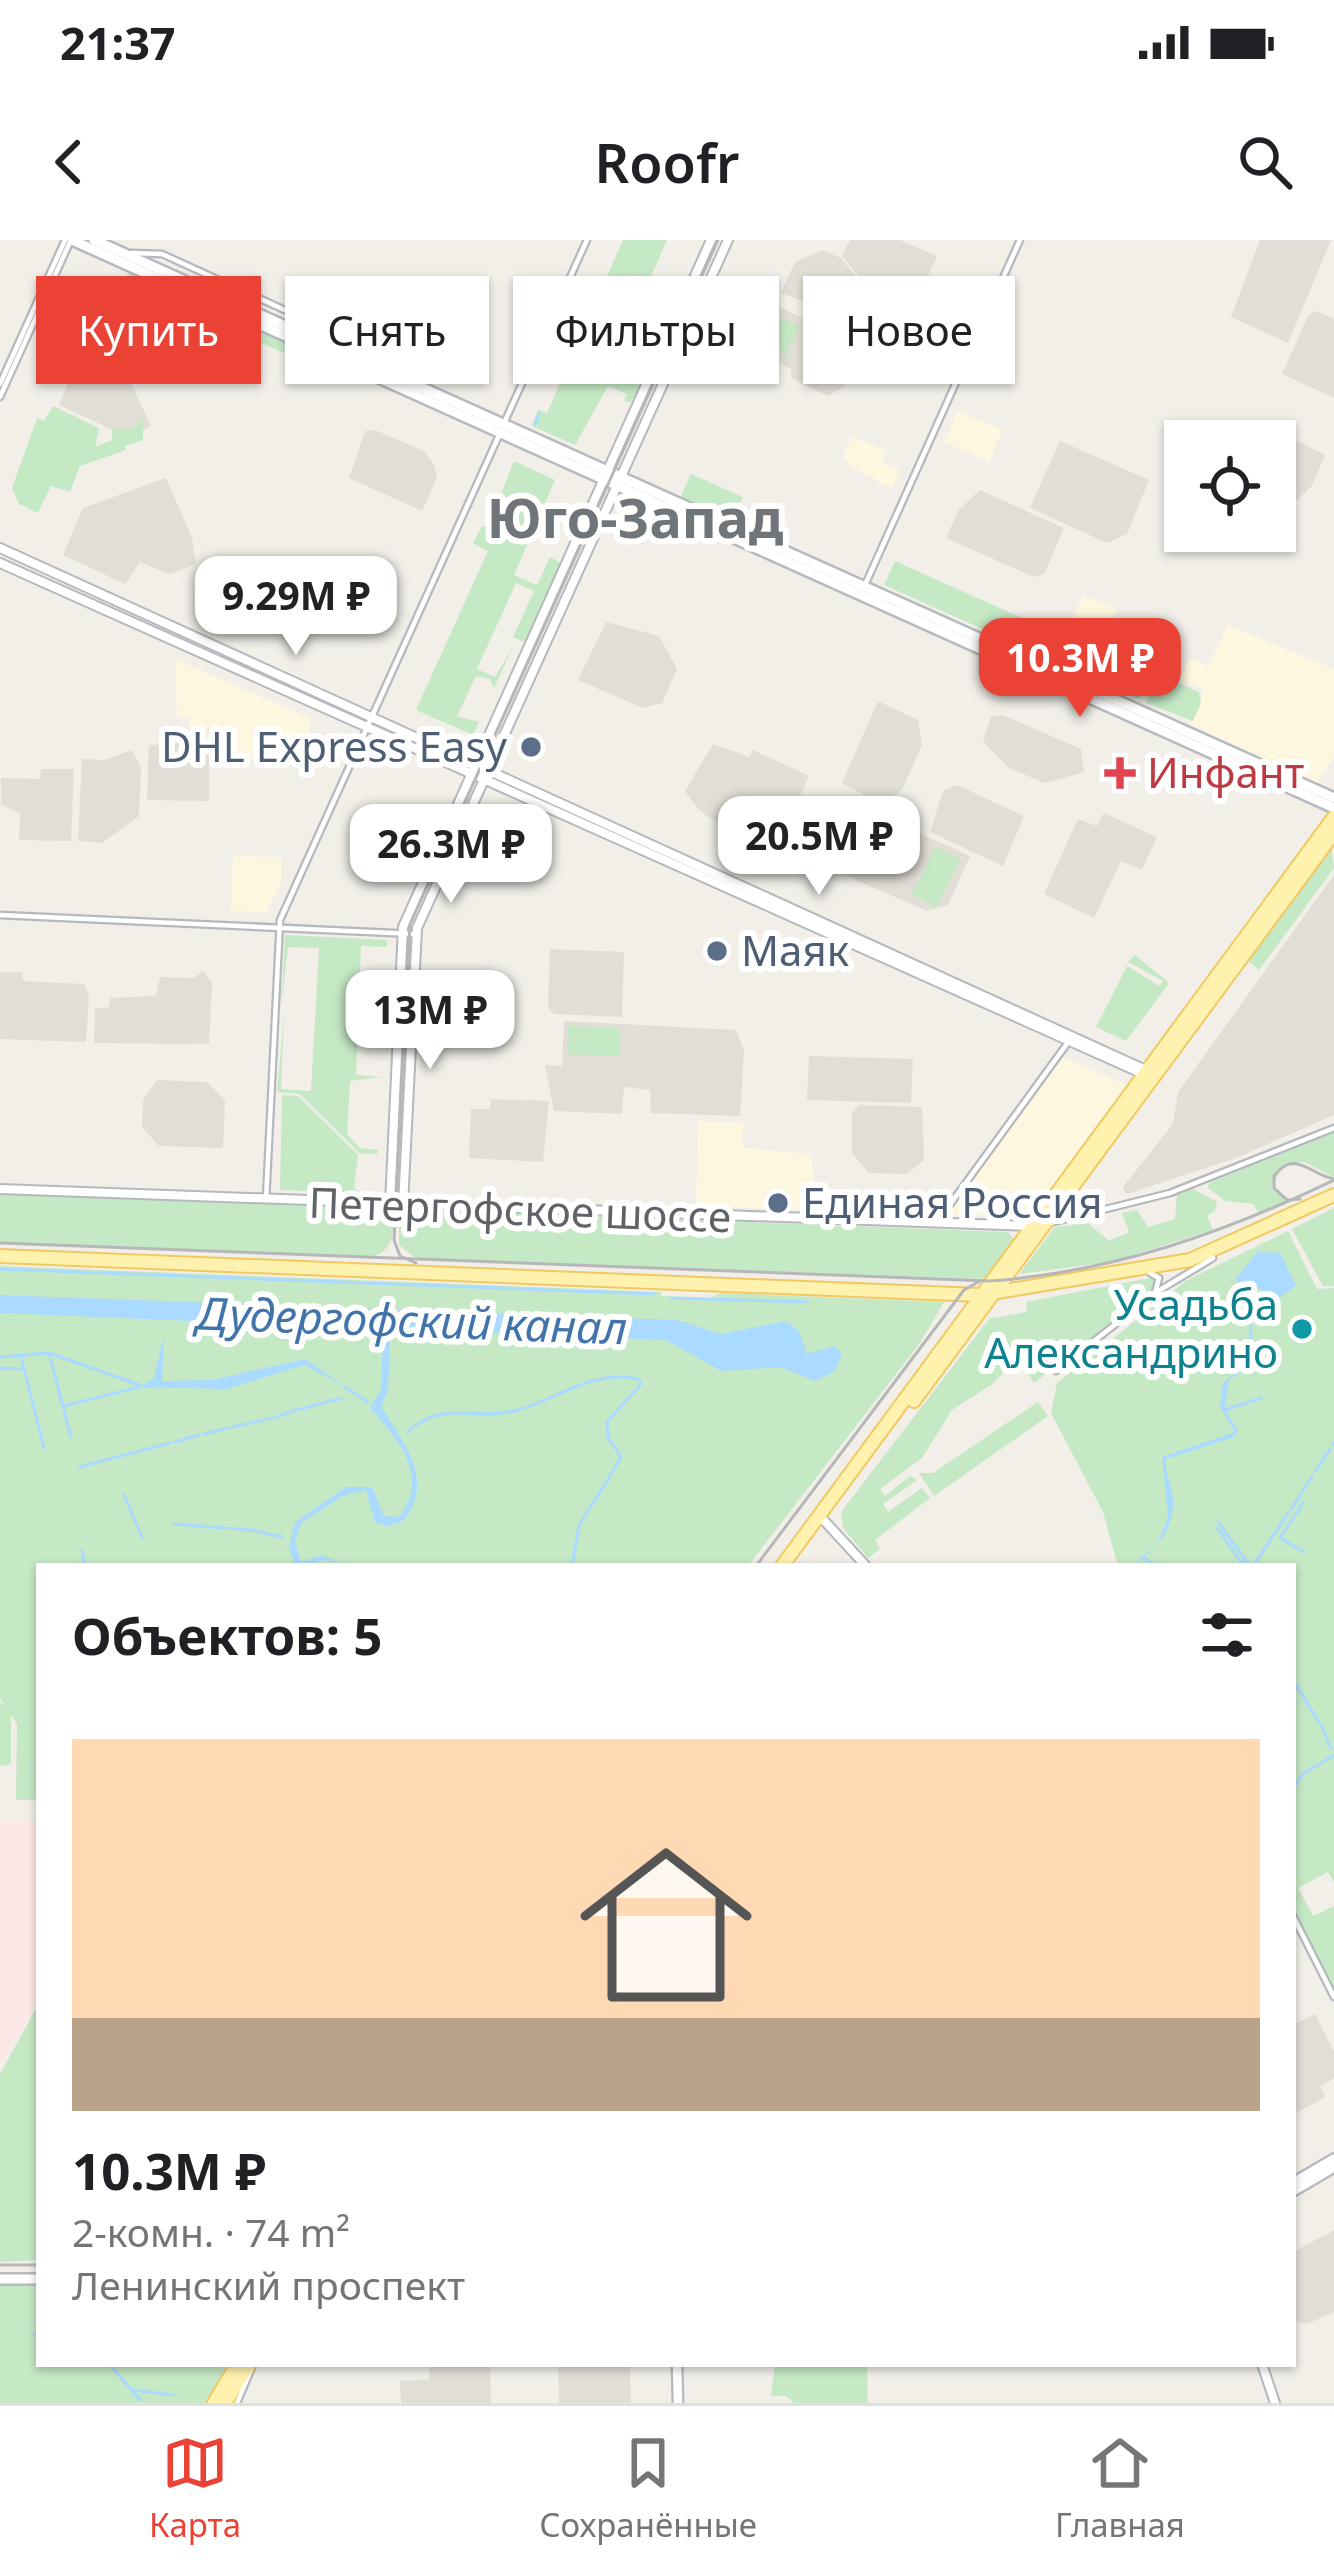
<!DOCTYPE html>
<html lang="ru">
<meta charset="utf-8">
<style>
:root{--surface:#fff;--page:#f2f2f2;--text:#202124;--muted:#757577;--line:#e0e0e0;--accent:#ea4335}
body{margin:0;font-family:"Noto Sans",sans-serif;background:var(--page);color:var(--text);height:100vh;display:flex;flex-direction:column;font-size:45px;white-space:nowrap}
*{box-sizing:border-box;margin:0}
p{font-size:39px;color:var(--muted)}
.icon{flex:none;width:66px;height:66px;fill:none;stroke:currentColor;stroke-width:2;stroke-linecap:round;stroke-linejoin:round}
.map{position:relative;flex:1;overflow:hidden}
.drawer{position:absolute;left:36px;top:1323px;width:1260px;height:804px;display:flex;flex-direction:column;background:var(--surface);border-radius:0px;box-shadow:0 3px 9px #0004}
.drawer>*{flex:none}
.hud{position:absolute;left:36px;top:36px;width:1263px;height:108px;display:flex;gap:24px}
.tools{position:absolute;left:1164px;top:180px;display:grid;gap:24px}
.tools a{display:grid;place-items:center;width:132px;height:132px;border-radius:0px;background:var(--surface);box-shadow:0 3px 9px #0004;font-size:60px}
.price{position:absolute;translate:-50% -102px;padding:0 27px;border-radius:24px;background:#fff;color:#222;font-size:39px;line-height:78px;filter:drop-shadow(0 3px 6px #0008)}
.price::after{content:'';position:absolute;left:50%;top:72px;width:36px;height:27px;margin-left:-18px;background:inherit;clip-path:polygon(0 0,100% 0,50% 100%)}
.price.active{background:var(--accent);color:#fff}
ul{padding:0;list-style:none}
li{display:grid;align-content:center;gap:24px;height:636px;padding:0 36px}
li+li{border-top:3px solid var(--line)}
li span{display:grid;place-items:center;height:372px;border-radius:0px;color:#555}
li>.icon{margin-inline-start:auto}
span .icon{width:216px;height:216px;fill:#fffc;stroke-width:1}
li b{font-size:51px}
h2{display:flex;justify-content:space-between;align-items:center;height:144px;padding:0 36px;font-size:51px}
.tag{padding:0 42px;border-radius:0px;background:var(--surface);box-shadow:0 3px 9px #0004;font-size:42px;line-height:108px}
.tag.active{background:var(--accent);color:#fff}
.status{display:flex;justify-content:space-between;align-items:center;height:84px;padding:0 60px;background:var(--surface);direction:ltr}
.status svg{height:33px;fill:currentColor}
header{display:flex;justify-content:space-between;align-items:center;height:156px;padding:0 36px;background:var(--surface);font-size:54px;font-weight:600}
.menu{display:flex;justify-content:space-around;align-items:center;height:168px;border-top:3px solid var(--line);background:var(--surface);font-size:33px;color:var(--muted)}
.menu a{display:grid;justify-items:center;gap:6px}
.menu .active{color:var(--accent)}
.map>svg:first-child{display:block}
.commercial{fill:#fef7e0}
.education{fill:#e1ded6}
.medical{fill:#fce8e6}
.green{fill:#c5e8c5}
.water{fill:#aadaff}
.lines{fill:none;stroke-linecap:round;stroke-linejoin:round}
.stream{stroke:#aadaff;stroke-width:3}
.minor-casing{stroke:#b5b8bc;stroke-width:9}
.tertiary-casing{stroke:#b5b8bc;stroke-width:12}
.secondary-casing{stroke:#b6babf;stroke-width:14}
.primary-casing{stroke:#f2c960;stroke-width:16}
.minor{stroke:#fff;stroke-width:4.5}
.tertiary{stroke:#fff;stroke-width:8}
.secondary{stroke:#fff;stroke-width:9}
.primary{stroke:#fff2af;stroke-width:12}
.tram{stroke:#b6b7b8;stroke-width:3}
.service-dot{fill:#5c6f8a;stroke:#fff;stroke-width:4.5}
.health-dot{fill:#e0444e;stroke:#fff;stroke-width:4.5}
.culture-dot{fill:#0f9aa8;stroke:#fff;stroke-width:4.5}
.labels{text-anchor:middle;stroke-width:12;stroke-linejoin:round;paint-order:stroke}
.service-label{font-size:42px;fill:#4e5e75;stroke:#fff;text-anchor:start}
.health-label{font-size:42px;fill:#be3a42;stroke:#fff;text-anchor:start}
.street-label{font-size:42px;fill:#5f6368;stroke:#fff}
.culture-label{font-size:42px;fill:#0d838f;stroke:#fff;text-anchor:end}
.water-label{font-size:45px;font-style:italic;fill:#4174aa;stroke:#fff}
.district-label{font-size:54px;font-weight:bold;fill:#70757a;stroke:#fff}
</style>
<div class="status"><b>21:37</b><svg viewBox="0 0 49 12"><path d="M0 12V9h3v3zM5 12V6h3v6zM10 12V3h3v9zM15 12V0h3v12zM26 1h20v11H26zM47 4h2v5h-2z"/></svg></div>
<header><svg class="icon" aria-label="back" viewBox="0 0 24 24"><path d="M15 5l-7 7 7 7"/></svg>Roofr<svg class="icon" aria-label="search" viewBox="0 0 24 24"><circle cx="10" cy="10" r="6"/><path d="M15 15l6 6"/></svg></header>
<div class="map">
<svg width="1334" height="2163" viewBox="0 0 1334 2163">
<rect width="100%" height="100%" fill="#f1efe8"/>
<g class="commercial">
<path d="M958,171L1003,190L989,222L944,202Z"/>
<path d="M852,196L886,211L882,222L900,231L891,248L851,227L843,215Z"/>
<path d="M1083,355L1117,370L1109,388L1137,401L1127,423L1065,394Z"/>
<path d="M1228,385L1334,429V517L1317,543L1190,484L1204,450L1180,439L1189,418L1208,426Z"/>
<path d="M175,419L310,478L309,498H294L292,521L230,519L231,489L189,488V478L177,477Z"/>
<path d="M233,616L282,617L281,644L266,672L231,671Z"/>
<path d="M1063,817L1128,846L1030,976L945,975Z"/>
<path d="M698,881L743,883V908L811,914L817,971L696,966Z"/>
</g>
<g class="education">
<path d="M850,0H900L937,16L913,68L873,54L842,16Z"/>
<path d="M1260,0H1331L1288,103L1231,77Z"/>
<path d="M822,10L841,18L871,56L859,83L781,53L795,22Z"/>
<path d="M749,53L807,80L813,73L868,98L845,146L828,156L791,138V129L728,100Z"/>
<path d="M1316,71L1334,79V158L1282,134L1308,76Z"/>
<path d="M90,115L126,132L151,186L128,197L59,165L78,119Z"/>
<path d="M1274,189L1325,215L1312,246L1275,280V201H1247L1250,194Z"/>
<path d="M375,190L424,211L434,225L437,238L422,271L349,238L365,191Z"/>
<path d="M1060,201L1149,240L1127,294L1107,303L1030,268Z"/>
<path d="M166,238L192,298L196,324L170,334L140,322L125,344L63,315L83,268Z"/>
<path d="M980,250L1064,288L1044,334L1034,337L946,298L958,271Z"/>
<path d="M606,382L659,396L677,429L662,463L643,468L578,440Z"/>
<path d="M878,461L918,480L922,505L903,548L883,565L842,543Z"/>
<path d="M1003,475L1081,509L1084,532L1045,543L1009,528L983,502L991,476Z"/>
<path d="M209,501V561L147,560L149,505Z"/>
<path d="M713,504L749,517L753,510L809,536L778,604L754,620L718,605L722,587L698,569L685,551Z"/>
<path d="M132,510L141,527L139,576L102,603L78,601L82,519L104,520Z"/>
<path d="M41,529H74L71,601L19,600L20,574L1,564V538L40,539Z"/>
<path d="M957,545L1024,576L1003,626L930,592L943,551Z"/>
<path d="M866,569L970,616L948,665L927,671L840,633Z"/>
<path d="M1104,573L1157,597L1142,630L1121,621L1094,678L1044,654L1078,579L1097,586Z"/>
<path d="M1334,635V875L1236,918L1126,954L1123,947L1173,884L1178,852Z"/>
<path d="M550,709L624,712L622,777L554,774L548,768Z"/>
<path d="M203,731L212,742L209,804L94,803L95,769L109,767L110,758L156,756L160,737L194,738Z"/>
<path d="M0,732H22L23,741L84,744L89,756L86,802L0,799Z"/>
<path d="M564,781L736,790L744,810L740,876L651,873L650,850L624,847L622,874L554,871L545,825L562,826Z"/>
<path d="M809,816L913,819L911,863L807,860Z"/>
<path d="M157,840L206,842L225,860L223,908L159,906L142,887L143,860Z"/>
<path d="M491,859L549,861L543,922L469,918L471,869H490Z"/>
<path d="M860,865L922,867L924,920L907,934L869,933L852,913V873Z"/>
<path d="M1315,1774L1334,1811V1838L1320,1846L1325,1857L1293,1875V1785Z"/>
<path d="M1334,1990V2072L1307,2084L1296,2081L1293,2012Z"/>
<path d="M436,2124H490L491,2163H401L400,2141L429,2139V2128Z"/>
<path d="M558,2124H630L631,2163H559Z"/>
</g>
<path class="medical" d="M0,1582H39V1759L5,1819H0Z"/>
<g class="green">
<path d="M623,0H667L608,134L629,144L635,137L644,143L630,163L624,160L627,154L608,146L575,205L532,186L538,170L547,173Z"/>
<path d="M130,30L291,103L286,114L125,41Z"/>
<path d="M753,66L799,86L786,114L741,93Z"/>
<path d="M53,166L99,188L95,207L112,200V190L135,188L143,176V200L125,206L126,210L80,226L70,252L51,246L38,273L19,264L12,248L37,178L44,181Z"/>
<path d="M514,221L555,240L514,335L537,345L550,317L561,323L525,402L513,397L534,351L516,343L477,429L495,437L514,405L494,448L490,439L476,436L457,476L479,482L473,495L416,470L488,311L473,303L482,286L488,288Z"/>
<path d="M691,234L743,257L732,281L680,259Z"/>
<path d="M895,321L1051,391L1045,417L884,345Z"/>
<path d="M1136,407L1157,422L1139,459L1097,439L1107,418L1127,426Z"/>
<path d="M1158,434L1199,452L1201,463L1193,481L1146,463Z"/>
<path d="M1331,605L1334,628L1259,730L1246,719Z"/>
<path d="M935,607L960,619L937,667L912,655Z"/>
<path d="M285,695L387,700V707L361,706L356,835L382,837L350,841L347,894L360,908L378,910L377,914H360L300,854L277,852L284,775L281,849L311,851L319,708L288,707L281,769Z"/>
<path d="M1135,715L1169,743L1126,801L1096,787L1127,726L1159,746L1163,741L1128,722Z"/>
<path d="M568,786L620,788L619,816L567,814Z"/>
<path d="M282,855L298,856L358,915L354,948L361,953L280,950Z"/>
<path d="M1334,892V938L1305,922L1284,924L1272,946L1288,961L1260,974L1253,964L1225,961L1208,948L1209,943Z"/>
<path d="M1193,949L1217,962L1215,971L1207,976L1213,990L1254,977L1110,1022L1019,1034L1055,987L1088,983L1109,1001L1129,992L1122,973L1137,970L1148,987L1175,979L1177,955Z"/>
<path d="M0,953L394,969C393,990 396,1009 372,1017L0,1002Z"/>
<path d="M1334,968V1046H1323L1292,989Z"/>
<path d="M399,969L1008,992L1014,1000L985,1039L417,1019L399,1005Z"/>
<path d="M1288,991L1317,1049L1334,1048V1642L1328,1632L1298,1648L1313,1676L1334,1666V1751L1293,1670V1326H1118L1103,1272L1051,1173L1057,1143L1187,1040Z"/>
<path d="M0,1026L661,1052V1056L710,1058L721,1053L944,1062L920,1103L748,1326H39V1560H16L17,1484L11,1475V1524L0,1526V1462L5,1466L0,1458Z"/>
<path d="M1155,1037L1151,1051L1034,1143L1018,1119L991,1145L952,1170L922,1218L880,1249L885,1256L910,1236L917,1240L883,1264L888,1272L922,1248L930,1258L875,1300L880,1309L868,1318L843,1288L841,1272L989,1079L1027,1072L1026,1062Z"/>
<path d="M1038,1162L1048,1176L934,1256L919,1233H933Z"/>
<path d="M39,1763V2020L0,2022V1834Z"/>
<path d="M0,2045H39V2124H219L225,2130L206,2163H0Z"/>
<path d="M775,2124H867L868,2163H794L786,2156H771Z"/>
</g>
<g class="water">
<path d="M1258,1012L1280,1013L1296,1046L1274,1061L1252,1042L1242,1046C1248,1079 1269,1119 1229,1140L1225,1169L1238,1191L1234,1197L1166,1219C1165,1230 1168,1235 1171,1247C1180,1282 1158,1311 1131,1326L1157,1305L1168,1277L1162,1217L1235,1192L1220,1167L1223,1143L1245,1125L1251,1079L1236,1038Z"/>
<path d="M0,1055L677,1080L721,1094L786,1081L799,1091L807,1114L834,1106L842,1114L835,1131L815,1141L781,1127L721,1131L666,1100L0,1073Z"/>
<path d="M164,1094L162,1141L212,1140L305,1119L345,1147L304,1125L227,1149L139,1147L154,1138Z"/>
<path d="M383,1099H390L388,1151L381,1166C402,1202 437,1239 403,1281L387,1286L375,1282L366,1250L342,1256L301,1283L295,1302L301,1322L322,1315L346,1326L326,1320L296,1326L289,1308L295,1282L346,1247H372L384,1276L399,1277C431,1236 398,1199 370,1168L381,1149Z"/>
</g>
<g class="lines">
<g class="stream">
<path d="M535,184L539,174"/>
<path d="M0,1029L654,1054"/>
<path d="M671,1058L808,1062"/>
<path d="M49,1113L71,1197"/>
<path d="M0,1117L49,1113L140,1145"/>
<path d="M21,1117L44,1208"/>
<path d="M0,1128L22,1129"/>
<path d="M345,1147L368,1162"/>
<path d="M64,1166L139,1147"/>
<path d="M1224,1170L1261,1158"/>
<path d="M293,1171L342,1158"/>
<path d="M277,1177L290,1172"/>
<path d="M267,1179L273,1178"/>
<path d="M232,1187L264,1180"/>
<path d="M408,1192C443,1159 473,1181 514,1171C558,1160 590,1129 639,1139L641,1144L607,1182L608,1197L621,1217L610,1236"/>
<path d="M204,1194L228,1188"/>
<path d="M175,1202L199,1195"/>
<path d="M1332,1205L1334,1202"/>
<path d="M79,1227L170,1203"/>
<path d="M1316,1230L1330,1209"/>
<path d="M124,1255L142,1297"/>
<path d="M1291,1269L1313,1235"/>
<path d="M1296,1274L1303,1262"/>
<path d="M1294,1277L1280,1298L1304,1312"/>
<path d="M1218,1282L1250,1326"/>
<path d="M174,1284L224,1288"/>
<path d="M228,1288L256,1291"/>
<path d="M1217,1288L1244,1326"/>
<path d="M259,1292L282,1297"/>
<path d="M82,1311L85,1326"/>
<path d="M1143,1317L1155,1326"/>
<path d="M572,1326L579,1285L609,1238"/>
<path d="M1253,1326L1288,1273"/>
<path d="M1293,1440L1319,1482"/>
<path d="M1321,1485L1331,1509"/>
<path d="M1293,1548L1303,1534L1334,1515"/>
<path d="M32,2095L39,2094"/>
<path d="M109,2124L140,2160"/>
<path d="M133,2150L173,2155"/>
</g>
<defs>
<g id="minor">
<path d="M132,13L162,14L423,133L422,146"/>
<path d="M0,144L65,0"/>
<path d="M0,157L71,0"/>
<path d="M505,181L587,0"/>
<path d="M865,345L1020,0"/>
<path d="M0,675L415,694"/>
<path d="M266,960L280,680L501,191"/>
<path d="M938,981L1069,801"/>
<path d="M1050,983L1170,953L1334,888"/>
<path d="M1150,1033L1159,1038L1155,1053"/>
<path d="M1056,1131L1155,1053L1213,1018"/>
<path d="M1293,1676L1334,1757"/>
<path d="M675,2124L676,2163"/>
<path d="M679,2124L680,2163"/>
<path d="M237,2163L253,2125"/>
</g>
<g id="tertiary">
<path d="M0,308L1150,832"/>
<path d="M0,323L1148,836"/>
<path d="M0,949L1031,986"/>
<path d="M390,964L403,687L711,0"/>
<path d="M403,965L417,688L728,0"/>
<path d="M819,1275L866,1326"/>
<path d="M1262,2124L1275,2163"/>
</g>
<g id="secondary">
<path d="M72,0L1334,568"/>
<path d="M94,0L1334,558"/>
<path d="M1293,1943L1334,1919"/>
<path d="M1293,1951L1334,1927"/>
<path d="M0,2039H39"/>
</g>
<g id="primary">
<path d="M0,1016L980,1055L1190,1020L1334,955"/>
<path d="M914,1161L1334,593"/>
<path d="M782,1326L1334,577"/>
<path d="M214,2163L237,2124"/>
<path d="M225,2163L249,2124"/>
</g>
</defs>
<use href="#minor" class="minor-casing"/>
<use href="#tertiary" class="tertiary-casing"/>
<use href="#secondary" class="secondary-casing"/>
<use href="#primary" class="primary-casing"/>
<use href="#minor" class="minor"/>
<use href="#tertiary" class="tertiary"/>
<use href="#secondary" class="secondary"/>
<use href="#primary" class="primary"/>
<g class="tram">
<path d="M1300,959L1287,960L1274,948V936C1295,908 1310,935 1334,939"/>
<path d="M0,1003L990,1041C1113,1032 1224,993 1334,940"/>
<path d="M416,1023L400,1016L394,1000L410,684L718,0"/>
<path d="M756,1326L964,1050L980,1041"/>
<path d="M0,2025H39"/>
</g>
</g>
<g class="service-dot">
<circle cx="531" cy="507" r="12"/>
<circle cx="717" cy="711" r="12"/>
<circle cx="778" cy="963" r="12"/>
</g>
<path class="health-dot" d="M1114 515h12v12h12v12h-12v12h-12v-12h-12v-12h12z"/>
<circle class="culture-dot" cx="1302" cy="1089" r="12"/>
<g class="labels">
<g class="service-label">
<text x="507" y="522" text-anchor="end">DHL Express Easy</text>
<text x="741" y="726">Маяк</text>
<text x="802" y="978">Единая Россия</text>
</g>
<g class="health-label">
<text x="1147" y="548">Инфант</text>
</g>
<g class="street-label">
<text transform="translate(520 970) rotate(2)" y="15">Петергофское шоссе</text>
</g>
<g class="culture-label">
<text x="1278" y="1080">Усадьба<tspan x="1278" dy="48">Александрино</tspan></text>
</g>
<g class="water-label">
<text transform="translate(412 1081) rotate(2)" y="16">Дудергофский канал</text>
</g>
<g class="district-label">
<text x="635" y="298">Юго-Запад</text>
</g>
</g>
</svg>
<div class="tools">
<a><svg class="icon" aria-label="locate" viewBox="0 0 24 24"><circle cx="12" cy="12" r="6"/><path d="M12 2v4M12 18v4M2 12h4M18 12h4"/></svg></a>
</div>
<b class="price" style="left:296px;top:418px">9.29M ₽</b>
<b class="price active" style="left:1080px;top:480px">10.3M ₽</b>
<b class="price" style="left:819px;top:658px">20.5M ₽</b>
<b class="price" style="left:451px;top:666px">26.3M ₽</b>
<b class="price" style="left:430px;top:832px">13M ₽</b>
<div class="hud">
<a class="tag active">Купить</a>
<a class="tag">Снять</a>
<a class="tag">Фильтры</a>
<a class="tag">Новое</a>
</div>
<section class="drawer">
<h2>Объектов: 5<svg class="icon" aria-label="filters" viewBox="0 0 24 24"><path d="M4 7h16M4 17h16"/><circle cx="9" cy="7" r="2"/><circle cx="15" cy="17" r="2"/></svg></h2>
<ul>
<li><span style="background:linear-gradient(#ffd9b3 75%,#b9a48a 0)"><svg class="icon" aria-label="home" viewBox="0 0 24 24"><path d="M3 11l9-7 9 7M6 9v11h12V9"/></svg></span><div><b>10.3M ₽</b><p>2-комн. · 74 m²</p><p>Ленинский проспект</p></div></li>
</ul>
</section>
</div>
<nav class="menu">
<a class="active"><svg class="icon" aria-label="map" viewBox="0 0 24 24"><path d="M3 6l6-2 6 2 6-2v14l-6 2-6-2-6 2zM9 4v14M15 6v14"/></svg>Карта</a>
<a><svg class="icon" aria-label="saved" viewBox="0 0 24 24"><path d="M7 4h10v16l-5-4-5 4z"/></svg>Сохранённые</a>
<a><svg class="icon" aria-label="home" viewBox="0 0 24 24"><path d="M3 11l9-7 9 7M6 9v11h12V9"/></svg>Главная</a>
</nav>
